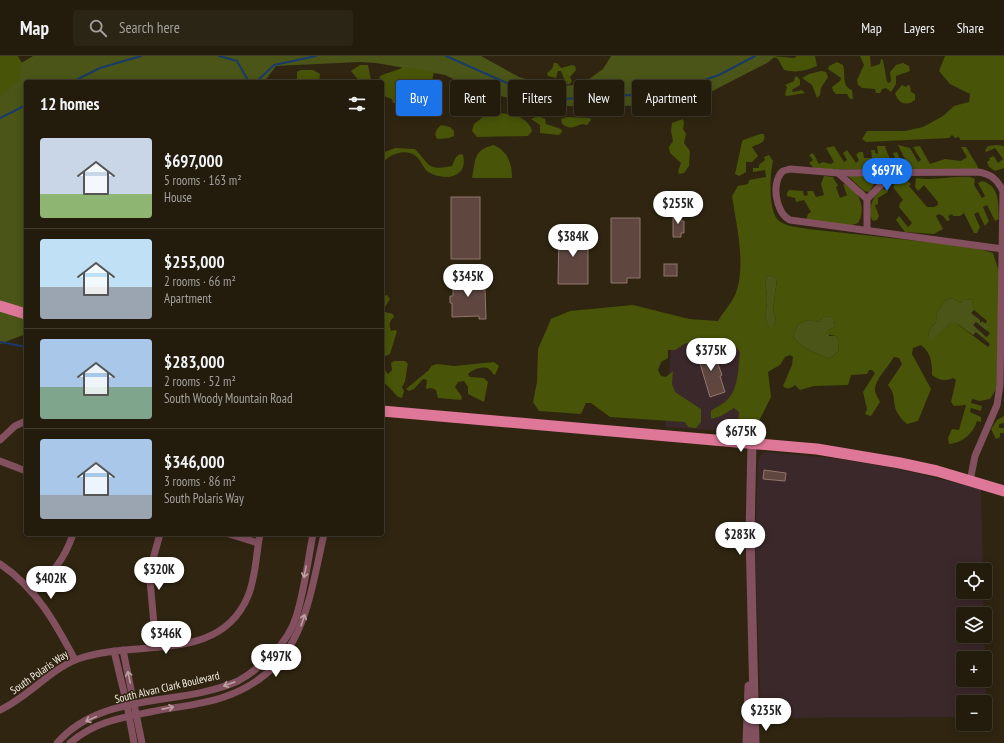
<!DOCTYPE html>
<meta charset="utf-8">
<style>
:root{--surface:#231c0d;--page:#2b2516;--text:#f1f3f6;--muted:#a3a19d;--line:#403a2e;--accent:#1a73e8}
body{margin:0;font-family:"PT Sans Narrow",sans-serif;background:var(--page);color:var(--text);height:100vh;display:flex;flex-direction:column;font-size:15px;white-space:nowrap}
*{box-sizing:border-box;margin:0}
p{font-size:13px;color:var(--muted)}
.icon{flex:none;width:22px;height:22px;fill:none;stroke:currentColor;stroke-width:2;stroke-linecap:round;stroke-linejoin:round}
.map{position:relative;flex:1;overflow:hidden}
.sheet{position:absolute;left:24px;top:24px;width:360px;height:456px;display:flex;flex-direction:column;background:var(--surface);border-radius:4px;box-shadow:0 2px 10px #0003,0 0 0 1px var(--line)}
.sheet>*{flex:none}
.banner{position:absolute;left:396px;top:24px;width:380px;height:36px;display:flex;gap:8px}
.tools{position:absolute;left:956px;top:507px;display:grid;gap:8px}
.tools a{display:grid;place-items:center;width:36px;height:36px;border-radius:4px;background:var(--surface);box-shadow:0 2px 10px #0003,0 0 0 1px var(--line);font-size:20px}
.price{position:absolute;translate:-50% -34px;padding:0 9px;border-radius:14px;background:#fff;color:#222;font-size:13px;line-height:26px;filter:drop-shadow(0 1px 2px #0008)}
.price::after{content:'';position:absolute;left:50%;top:24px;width:12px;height:9px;margin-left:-6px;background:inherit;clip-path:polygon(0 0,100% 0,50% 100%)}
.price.selected{background:var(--accent);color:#fff}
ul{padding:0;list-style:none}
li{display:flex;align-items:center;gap:12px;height:100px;padding:0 16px}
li+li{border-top:1px solid var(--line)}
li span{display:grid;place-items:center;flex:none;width:112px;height:80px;border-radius:4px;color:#555}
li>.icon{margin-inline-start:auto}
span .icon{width:48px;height:48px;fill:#fffc;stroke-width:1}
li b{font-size:17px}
h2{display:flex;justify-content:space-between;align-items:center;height:48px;padding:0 16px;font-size:17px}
.tag{padding:0 14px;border-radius:4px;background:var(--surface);box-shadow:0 2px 10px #0003,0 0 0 1px var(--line);font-size:14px;line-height:36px}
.tag.selected{background:var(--accent);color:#fff}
header{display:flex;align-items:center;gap:24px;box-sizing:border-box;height:56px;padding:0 20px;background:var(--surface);border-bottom:1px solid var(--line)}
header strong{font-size:19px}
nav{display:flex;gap:22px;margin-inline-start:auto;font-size:14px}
.search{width:280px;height:36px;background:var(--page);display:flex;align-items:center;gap:10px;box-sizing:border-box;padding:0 14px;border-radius:4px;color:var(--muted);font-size:15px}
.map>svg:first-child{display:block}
.commercial{fill:#3b282b}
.green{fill:#4a5517}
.forest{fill:#485407;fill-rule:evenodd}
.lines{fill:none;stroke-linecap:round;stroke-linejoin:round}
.stream{stroke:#183a6c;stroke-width:2}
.building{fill:#5f4740;stroke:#91766e}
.minor{stroke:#83505f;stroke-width:7}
.tertiary{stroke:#83505f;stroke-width:9}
.primary{stroke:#de7798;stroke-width:11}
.oneway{stroke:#bda0a2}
.labels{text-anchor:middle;stroke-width:3;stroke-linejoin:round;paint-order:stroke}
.street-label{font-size:11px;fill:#f7f0e4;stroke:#2f2511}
</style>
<header>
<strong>Map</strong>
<div class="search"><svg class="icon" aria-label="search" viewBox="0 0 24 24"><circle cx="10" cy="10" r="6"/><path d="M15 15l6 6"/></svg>Search here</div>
<nav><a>Map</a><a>Layers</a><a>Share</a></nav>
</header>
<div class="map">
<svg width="1004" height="687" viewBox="0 0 1004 687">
<rect width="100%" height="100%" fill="#2f2511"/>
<g class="commercial">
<path d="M672,278L750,283L744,376L665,371Z"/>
<path d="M765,396L833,402L899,413L981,433L983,514H963V536H983L984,558H963V580H984L985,602H963V624H985V610L986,661L985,646H963V661L761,662L755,490L758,405L761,399Z"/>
</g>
<g class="green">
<path d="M33,0H481L519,21L555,31L582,28L603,13L611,0H776L767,7L699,42L653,49L592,51L543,49L512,43L475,33L445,19L376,7L359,6L276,10L264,26H26V278L0,288V19Z"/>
<path d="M771,219L777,223L773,253L776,265L773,271H769C763,262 767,253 767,243C767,235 764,228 767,220Z"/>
<path d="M953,242L960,247L965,243L972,244L974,254L971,257L980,264V267L982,265L990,271L987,275L976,266L973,269L985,280L983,282L976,276L973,279L956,267H951L932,285L928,280L930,273L936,266L937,257L945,244Z"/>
<path d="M830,260L834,263L835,271L828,274L829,280H836L839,285L838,296L830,302C820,300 797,290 793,280L798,268L809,264L819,266L823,261Z"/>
</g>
<g class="forest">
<path d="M0,0H18L22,7L19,25L0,40Z"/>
<path d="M772,0L794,2L797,0H815L817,10C805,15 797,17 784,14L778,3Z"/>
<path d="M860,0H870L871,11L880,8L881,3L883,4L887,26L889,27L891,25L890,16L896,9L903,7L909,10L910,15L896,20V28L891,36L886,32L882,33L880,37H876L875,33L862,32L858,29L857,24L864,9Z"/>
<path d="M945,0H1004V84H960L959,81L955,82L952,79L949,82L866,86L862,83L867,75H905L923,71L943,60L954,50L969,46L970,38L950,28L939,15Z"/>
<path d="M837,6L843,9C846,18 841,30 852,34L853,43H850L847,38H836L833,35L832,31L840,25L841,22L828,13L829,10Z"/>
<path d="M554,7H557L561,12L572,9L575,10L576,14L570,21L572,25L570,28H566L561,15H558L556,22L548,20L547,17L552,13Z"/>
<path d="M360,9H368L371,24L370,26H360L351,15Z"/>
<path d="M403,11L434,16L431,29L416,49L393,47L392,43L386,41L382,37V26L379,21C386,16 395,16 403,11Z"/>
<path d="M301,14H313L320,18L319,25L297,26V16Z"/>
<path d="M821,15L826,16L828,21L821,32L820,39L817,42L812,29L802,22L809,18Z"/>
<path d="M797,20L800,24V29L792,34L793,36L802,34L805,37L787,40L785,39L787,31L785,29L794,25L795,21Z"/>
<path d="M902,29L906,31L908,29L910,30L911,36L915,38V44C906,51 898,47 895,37Z"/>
<path d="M488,57C503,57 527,57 532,75L528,80L477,81L472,75L474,68Z"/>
<path d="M538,60L545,63L546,68L561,73L562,76L559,79L540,77V69L531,63Z"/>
<path d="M567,61L590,62L591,64L587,69L582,68C573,71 571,74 562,68L561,63Z"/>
<path d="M683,63L684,67L683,73L686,78L684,87L690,95L689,110L684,117L679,118L678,115L681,107L670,97L669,91L673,85L671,75L672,67Z"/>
<path d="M441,69L450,71L454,75V80L449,82L437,83C433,77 437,73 441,69Z"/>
<path d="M760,78H764C766,88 759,87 752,91L758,100L752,106H746V116L739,120L735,118L742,86L743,84Z"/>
<path d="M494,89C508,96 512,107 512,122H472C476,103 473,94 494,89Z"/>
<path d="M898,89L910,92L918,106L921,104L913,91L920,90L930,108L945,103L961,105L967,101L961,91H966L978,111L977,115L815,113L809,107L813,104L809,99L813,97L819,108L823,106L831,108L834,106L826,92L834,90L844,106L847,104L843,97L847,94L856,107L859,104L856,99L859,96H863L864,102H872L871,94H875V97L878,98L877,90H887L885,91L893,110L897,108L893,97L897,96L902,107L906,105Z"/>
<path d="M996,89L1004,90V112L995,115L989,111L987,106L990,104L989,102L994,100L998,107L1003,103L995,92L986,96L985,94L988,90Z"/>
<path d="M395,92L415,93C430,109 427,115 452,110L456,101L460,98L463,99C469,123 443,125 428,116C424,113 421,105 417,101C407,91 388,98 382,108V97Z"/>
<path d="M769,99L773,105C770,118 768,154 778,164C786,171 799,171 808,173L973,191L993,197L999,216L997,332L990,343L980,345L972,343L971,347L982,350L981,355L971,352L970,356L981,361V366L977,365C973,378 962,387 949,388L948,382L952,373L959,374L966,349L954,350L951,346L956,324L953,322C945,326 939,324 932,319C932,306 931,297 921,289L913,292L912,298L931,333L918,365L907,368C887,351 900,344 888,329L902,308L899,302L894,301C889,310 875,323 875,334C875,338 879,343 880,346L871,360L865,358L867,353L863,336L875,317L872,314H869L867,318L851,319L848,329L814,330L800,334L795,329C790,333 788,334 783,330L792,309L793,301L790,299L785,301L780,309L768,316L771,341L757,369H741L738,365L739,356L734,352L721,360L711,363V355C716,351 722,349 727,344C739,332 738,312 740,296C737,293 734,288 731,286C719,280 701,284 690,288L686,287L675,294H668V302L661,306L658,314L661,320L666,321L673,315L672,328L675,336L701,353V366L696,372L688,371L685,366L610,361L591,347H586L581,358L539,355L533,346L537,326L538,293L551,263L570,255L633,249L689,263L718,265C723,256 731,248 735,239C747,212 736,167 732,140L738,130L748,128L749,124L766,121L765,114L753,116V112H759V109L765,104L764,101ZM771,219L777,223L773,253L776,265L773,271H769C763,262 767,253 767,243C767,235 764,228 767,220ZM953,242L960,247L965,243L972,244L974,254L987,265L985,268L989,271L987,275L990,277L987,281L985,280L983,282L990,288L988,291L956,267H951L932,284L928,280L930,273L936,266L937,257L945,244ZM830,260L834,263L835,271L828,274L825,278L836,280L839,285L838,296L830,302C820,300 797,290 793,280L798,268L809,264L819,266L823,261Z"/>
<path d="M877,119L873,130L869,136L864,135L848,120Z"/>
<path d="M824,120L833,121L838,130L836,131L840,142L847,139L843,128C859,131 867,154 858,167L850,170L806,164L808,158L811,156L804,144L796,146L795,142L787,140V137L789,134L803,135L804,140L808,139L807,135H813L816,141L824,139L821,128Z"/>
<path d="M902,121L911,128L909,130L927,151H934L938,149V146L924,129L918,135L915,131L916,122C935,125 951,120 970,121L975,123L974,129L982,142L985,140L978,127L982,125C1000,130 998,147 999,163L995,165L987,149L983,151L989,165L985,170L978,156L974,158L980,171L977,177H974L964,157L960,160H953L952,158L948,160L950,164L947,165L943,160L939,158L936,160L943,173L934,178L905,176L896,164L899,160L908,171L912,167L899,151L900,147L903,144L893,131L899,122Z"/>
<path d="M883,133L887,134L888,136L878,142V148L875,149L879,160L877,164L873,165C866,155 873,138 883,133Z"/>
<path d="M387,239L390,243L385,251V256L393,258L394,261C389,265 389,269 391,275L395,274L397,275L390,298L385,300C382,307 383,313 388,318L392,314L391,307L394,305H405L408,308C405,317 408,323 402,331L404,335L402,342L398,341L382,324V241Z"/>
<path d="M494,306L499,310L495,319C493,318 492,316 490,314C484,308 472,314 468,318L470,321L484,322L488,326L484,346L468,338V331L464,325L458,326L455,331L462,341L461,344L438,342L436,334L431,332L426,333L427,324L423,323L414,333L409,335L406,333L429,314L431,310L437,308L454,310Z"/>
<path d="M1004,360V367L999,368V372H1004V377H1000V381L996,383L991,373L997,364Z"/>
</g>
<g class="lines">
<g class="stream">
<path d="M219,0L237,5L249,26"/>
<path d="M446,0L545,44L667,37L719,19L755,0"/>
<path d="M72,26L100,12L141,0"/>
<path d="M256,26L274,9L316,0"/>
<path d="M0,62L26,49"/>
<path d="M0,286L26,291"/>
</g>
</g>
<g class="building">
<rect x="451" y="141" width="29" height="62"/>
<path d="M673,156H681V165H684V177H681V181H673Z"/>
<path d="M611,162H640V222H627V227H611Z"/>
<path d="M559,175H588V228H558Z"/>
<rect x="664" y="208" width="13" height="12"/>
<path d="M453,222H481V233H485L486,263H479V260L452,261V247H450V240H453Z"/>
<path d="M712,292L722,319L720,320L725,336L710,341L697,297Z"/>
<path d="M764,414L786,417L785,425L763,423Z"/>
</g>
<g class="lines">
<g class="minor">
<path d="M838,117L867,143V174"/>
<path d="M867,143L895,115"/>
<path d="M0,384L15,370L26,365"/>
<path d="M0,405L26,415"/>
<path d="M970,425L975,400L997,349L1000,329L1003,135C997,123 991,118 978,116L838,117L790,113L783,115C771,125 775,157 790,164L1003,193"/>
<path d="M229,478L258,487"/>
<path d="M0,508C36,532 55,566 75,604"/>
<path d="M32,536C52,517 64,505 73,478"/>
<path d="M156,591L150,524L151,510L160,478"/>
<path d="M123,594L142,687"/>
<path d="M114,595L127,649L134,687"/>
<path d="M0,654C29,641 52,611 81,602C137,583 220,608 248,540C256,521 256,498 260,478"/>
<path d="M57,687C102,635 180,651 238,625C251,618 263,608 274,597C283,587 292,575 296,561C304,537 308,504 313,478"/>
<path d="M70,687C94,666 120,662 150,656C173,651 202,649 224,641C303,614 308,548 324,478"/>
</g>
<g class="tertiary">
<path d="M752,387L750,478L755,687"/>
<path d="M747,687L749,630"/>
</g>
<g class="primary">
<path d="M0,250L26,258"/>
<path d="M382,355L817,393L900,407L937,415L1004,435"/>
</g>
</g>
<defs><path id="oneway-shaft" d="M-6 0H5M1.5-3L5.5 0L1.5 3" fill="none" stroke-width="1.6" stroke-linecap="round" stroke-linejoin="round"/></defs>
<g class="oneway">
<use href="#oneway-shaft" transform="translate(305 516) rotate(101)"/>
<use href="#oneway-shaft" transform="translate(303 564) rotate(-72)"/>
<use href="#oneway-shaft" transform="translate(129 621) rotate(-102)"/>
<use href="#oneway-shaft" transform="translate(229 628) rotate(160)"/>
<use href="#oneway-shaft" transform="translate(168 652) rotate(-11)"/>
<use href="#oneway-shaft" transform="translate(91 663) rotate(155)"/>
</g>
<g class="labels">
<g class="street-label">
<text transform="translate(39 616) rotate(-35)" y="4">South Polaris Way</text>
<text transform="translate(167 631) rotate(-13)" y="4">South Alvan Clark Boulevard</text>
</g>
</g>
</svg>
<div class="tools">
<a><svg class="icon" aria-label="locate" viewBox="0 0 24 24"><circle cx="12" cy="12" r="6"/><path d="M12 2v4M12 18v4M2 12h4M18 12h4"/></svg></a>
<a><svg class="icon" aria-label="layers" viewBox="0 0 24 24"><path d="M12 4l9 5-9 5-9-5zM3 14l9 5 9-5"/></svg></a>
<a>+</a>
<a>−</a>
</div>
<b class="price selected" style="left:887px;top:136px">$697K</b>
<b class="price" style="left:678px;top:169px">$255K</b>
<b class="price" style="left:573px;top:202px">$384K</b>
<b class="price" style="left:468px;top:242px">$345K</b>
<b class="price" style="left:711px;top:316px">$375K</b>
<b class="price" style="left:741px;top:397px">$675K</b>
<b class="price" style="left:740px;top:500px">$283K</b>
<b class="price" style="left:159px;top:535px">$320K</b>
<b class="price" style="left:51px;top:544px">$402K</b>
<b class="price" style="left:166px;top:599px">$346K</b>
<b class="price" style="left:276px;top:622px">$497K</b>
<b class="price" style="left:766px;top:676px">$235K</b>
<div class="banner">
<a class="tag selected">Buy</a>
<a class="tag">Rent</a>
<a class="tag">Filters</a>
<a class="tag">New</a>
<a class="tag">Apartment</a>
</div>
<section class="sheet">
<h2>12 homes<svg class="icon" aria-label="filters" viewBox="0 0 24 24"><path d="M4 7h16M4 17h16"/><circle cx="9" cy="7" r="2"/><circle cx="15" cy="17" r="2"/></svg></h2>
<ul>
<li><span style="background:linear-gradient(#c9d6e8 70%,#8fb573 0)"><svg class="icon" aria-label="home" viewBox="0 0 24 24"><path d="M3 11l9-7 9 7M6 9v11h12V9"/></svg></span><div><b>$697,000</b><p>5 rooms · 163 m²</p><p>House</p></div></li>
<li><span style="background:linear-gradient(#bfe0f5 60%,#9aa5b1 0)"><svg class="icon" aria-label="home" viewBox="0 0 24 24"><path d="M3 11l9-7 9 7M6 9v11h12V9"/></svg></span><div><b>$255,000</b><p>2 rooms · 66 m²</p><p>Apartment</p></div></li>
<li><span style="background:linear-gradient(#a9c7e8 60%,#7fa58c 0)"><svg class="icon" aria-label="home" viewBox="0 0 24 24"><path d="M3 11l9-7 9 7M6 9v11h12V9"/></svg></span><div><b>$283,000</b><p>2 rooms · 52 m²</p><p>South Woody Mountain Road</p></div></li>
<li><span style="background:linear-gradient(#a9c7e8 70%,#9aa5b1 0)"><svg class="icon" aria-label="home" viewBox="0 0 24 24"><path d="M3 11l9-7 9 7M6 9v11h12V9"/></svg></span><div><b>$346,000</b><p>3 rooms · 86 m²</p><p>South Polaris Way</p></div></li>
</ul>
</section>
</div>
